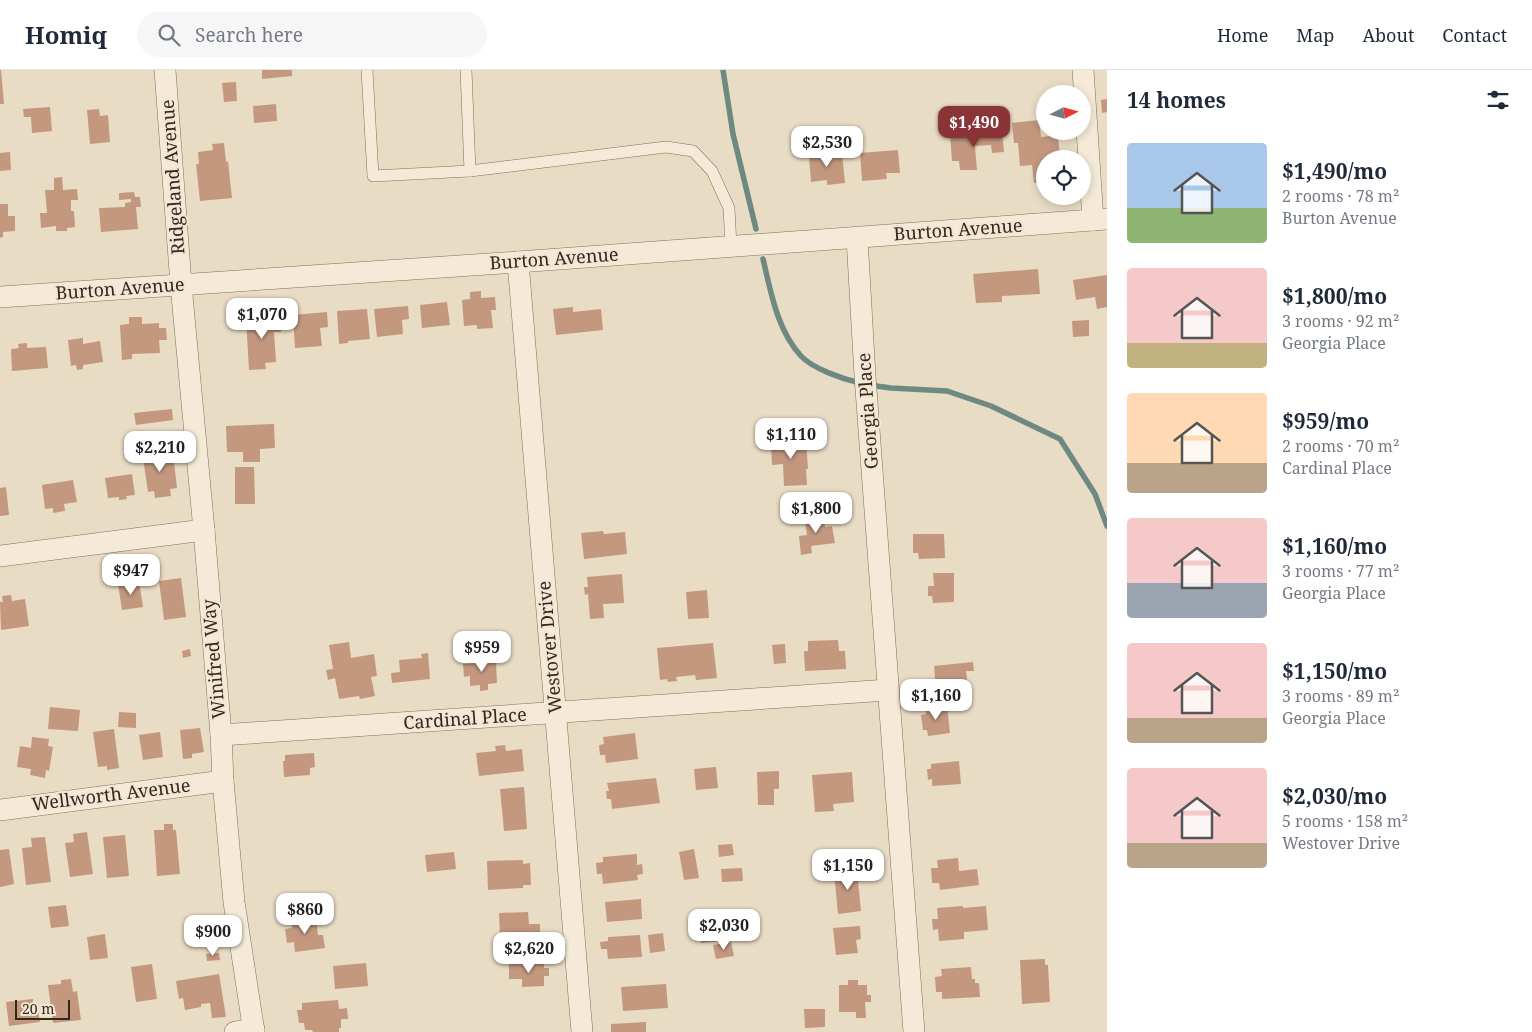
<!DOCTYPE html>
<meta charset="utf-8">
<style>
:root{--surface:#fff;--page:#f6f6f7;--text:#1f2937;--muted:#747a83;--line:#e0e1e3;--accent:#8a3438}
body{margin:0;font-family:"Noto Serif",serif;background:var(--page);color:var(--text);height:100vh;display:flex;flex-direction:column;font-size:19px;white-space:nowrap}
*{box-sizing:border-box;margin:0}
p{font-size:16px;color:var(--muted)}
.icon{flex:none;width:28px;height:28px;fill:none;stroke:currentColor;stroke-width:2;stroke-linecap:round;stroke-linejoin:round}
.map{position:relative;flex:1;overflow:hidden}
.sheet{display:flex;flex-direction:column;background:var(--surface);width:425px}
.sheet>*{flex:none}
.needle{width:32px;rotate:84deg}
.buttons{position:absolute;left:1036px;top:15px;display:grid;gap:10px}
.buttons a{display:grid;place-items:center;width:55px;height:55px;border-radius:50%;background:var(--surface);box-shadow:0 2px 8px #0003;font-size:25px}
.scale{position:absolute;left:15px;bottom:12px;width:55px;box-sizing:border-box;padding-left:5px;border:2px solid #33281f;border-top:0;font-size:14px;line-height:18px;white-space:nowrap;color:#33281f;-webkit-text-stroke:4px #f1e7d3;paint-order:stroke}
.price{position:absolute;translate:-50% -42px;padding:0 11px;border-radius:10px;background:#fff;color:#222;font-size:16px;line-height:32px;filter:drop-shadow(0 1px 2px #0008)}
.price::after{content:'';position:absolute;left:50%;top:30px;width:15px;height:11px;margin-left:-8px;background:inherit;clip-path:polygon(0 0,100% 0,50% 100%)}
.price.current{background:var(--accent);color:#fff}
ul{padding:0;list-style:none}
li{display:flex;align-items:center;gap:15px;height:125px;padding:0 20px}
li span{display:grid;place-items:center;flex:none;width:140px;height:100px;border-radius:5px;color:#555}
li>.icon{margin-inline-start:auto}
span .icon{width:60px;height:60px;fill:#fffc;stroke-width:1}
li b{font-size:21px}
h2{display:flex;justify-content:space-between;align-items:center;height:60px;padding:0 20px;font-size:21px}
header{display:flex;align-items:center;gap:30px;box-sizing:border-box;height:70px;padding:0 25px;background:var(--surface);border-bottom:1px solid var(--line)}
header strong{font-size:24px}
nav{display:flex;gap:28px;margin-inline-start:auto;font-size:18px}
.search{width:350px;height:45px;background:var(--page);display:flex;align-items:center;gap:12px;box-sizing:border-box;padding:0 18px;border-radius:28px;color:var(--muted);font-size:19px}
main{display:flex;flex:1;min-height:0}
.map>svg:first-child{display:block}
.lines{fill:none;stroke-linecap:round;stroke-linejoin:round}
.stream{stroke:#6e8981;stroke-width:5.5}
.building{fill:#c3987f}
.service-casing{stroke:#816f5d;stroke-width:12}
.minor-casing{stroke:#816f5d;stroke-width:22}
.service{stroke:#f4ead7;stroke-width:11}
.minor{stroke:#f4ead7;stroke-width:21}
.labels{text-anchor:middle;stroke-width:4.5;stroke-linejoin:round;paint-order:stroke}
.street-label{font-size:18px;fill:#33281f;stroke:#f1e7d3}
</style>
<header>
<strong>Homiq</strong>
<div class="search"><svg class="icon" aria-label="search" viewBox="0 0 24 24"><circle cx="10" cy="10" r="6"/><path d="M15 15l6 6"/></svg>Search here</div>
<nav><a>Home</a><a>Map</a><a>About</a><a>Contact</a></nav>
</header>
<main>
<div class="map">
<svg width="1107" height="962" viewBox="0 0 1107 962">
<rect width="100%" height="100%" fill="#e9dcc5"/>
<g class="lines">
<g class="stream">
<path d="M723,0L733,64L756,159"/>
<path d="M763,189C771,222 777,260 801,286C813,299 843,309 860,313"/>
<path d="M869,315L891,318L947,321L991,336L1060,369L1095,424L1107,456"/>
</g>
</g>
<g class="building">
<path d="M0,0H1L4,34H0Z"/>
<path d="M262,0H292V6L262,9Z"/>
<path d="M236,12L237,31L224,32L222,13Z"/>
<path d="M1107,29V42L1102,43L1101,30Z"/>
<path d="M276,34L277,51L254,53L253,36Z"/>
<path d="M50,37L52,61L32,63L31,47H24L23,39Z"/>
<path d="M99,39L100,46L108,45L110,72L90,74L87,40Z"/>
<path d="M1039,50L1041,67L1058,65L1060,89H1045V112L1034,113L1032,95L1020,96L1018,73H1014L1012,53Z"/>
<path d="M1002,62L1004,82L992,83L991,75L975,76L977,100H960L959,91H952L950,65Z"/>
<path d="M224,73L226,92L228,91L232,128L200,131L196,94H199L198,82L213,80L212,74Z"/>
<path d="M898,80L900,103H886L887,109L862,111L860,83Z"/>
<path d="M10,82L11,100L0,101V83Z"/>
<path d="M842,82L845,113L827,115V110L811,112L809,86Z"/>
<path d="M62,107L63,120L77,119L78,130H71V141H74L75,157L67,158V161H56V156L41,158L40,143H47L45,120H54V108Z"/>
<path d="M134,122L135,127H140L141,137H136L138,159L101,162L99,138L125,137V133L131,132V129L119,130V123Z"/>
<path d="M0,134H8V146H15V161L3,162V167L0,168Z"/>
<path d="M1038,199L1040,224L1002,226V232L976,233L973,204Z"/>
<path d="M1107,205V237L1097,239L1095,227L1076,230L1073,210Z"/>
<path d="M481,221V228L495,227L496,240H491L493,258L477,259V255L464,256L462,230L470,229V222Z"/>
<path d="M447,232L450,255L422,258L420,235Z"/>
<path d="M408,236L409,249L402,250L403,264L377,267L374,239Z"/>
<path d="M573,237V242L601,239L603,260L556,265L553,239Z"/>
<path d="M367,239L370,269L348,271V273L339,274L337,241Z"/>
<path d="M265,242V247L280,246L281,262H274L276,292L265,293L266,299L249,300L246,249L258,248V243Z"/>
<path d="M327,242L328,257L320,258L322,276L295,278L293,245Z"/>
<path d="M129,247H142V254L159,253V258H166L167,270H159L160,283L132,284V289L122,290L120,255L129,254Z"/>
<path d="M1089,250V266L1073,267L1072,251Z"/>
<path d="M83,268V274L100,271L103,292L83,295V299L77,300L76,295L71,296L68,270Z"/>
<path d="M27,273V278L46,277L48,298L12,301L11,279L19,278L18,274Z"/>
<path d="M172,339L173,350L136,355L134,343Z"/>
<path d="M274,354L275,378L260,379V392H243V382H227L226,356Z"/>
<path d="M806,369L808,399H806L807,415L784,416L783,394L772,395L771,371Z"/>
<path d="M166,378L167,384L173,383L177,418L170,419L171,426L155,428L154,421L148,422L143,388L152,387L151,380Z"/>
<path d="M235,397H254L255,434H235Z"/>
<path d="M132,404L135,425L126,426L127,429L119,430V427L108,428L105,408Z"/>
<path d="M73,410L77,432L64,434L65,441L53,443V438L45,439L42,415Z"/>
<path d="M6,417L9,445L0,446V418Z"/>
<path d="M824,444L825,457L832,456L835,473L811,476L812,483L801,485L799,466L807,465L804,447Z"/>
<path d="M603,461L604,464L625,462L627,484L584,489L581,463Z"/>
<path d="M913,464H944L945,488L919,489L918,483H913Z"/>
<path d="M933,503H954V532L933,533L932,526H928V516H934Z"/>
<path d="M622,504L624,533L603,534L604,548L590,549L588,524L585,525L584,517H588L587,507Z"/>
<path d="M181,508L186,547L164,550L159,511Z"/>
<path d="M139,511L143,537L122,540L118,514Z"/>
<path d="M707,520L709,548L688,549L686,522Z"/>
<path d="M11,525L12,531L25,529L29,556L1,560L0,532H3L2,526Z"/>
<path d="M838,570L839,581H845L846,599L805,601L804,581H808V571Z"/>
<path d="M349,572L351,588L374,584L377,606L371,607L375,626L360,629L359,626L339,629L335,608L328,610L326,600L333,599L329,575Z"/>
<path d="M713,573L717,608L696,610L695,605L676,607L677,611L668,612L667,609L660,610L657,578Z"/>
<path d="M785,574L786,593L774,594L772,575Z"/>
<path d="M190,579L191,586L183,588L182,581Z"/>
<path d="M428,583L430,609L392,613L391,603L400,602L399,590L422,588L421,584Z"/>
<path d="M490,586V593L496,592L497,613L488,614V620L480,621V615L470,616V606L464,607L463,594L479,593L478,587Z"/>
<path d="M973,592L974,601H966L968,618L936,621L934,596Z"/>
<path d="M947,635L950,663L928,666L927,660H923L921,645L926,644V637Z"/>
<path d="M50,637L80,640L78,661L48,659Z"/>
<path d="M119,642L136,643V658L118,657Z"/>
<path d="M200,658L204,682L192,684V688L183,689L180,660Z"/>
<path d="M114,659L119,698L107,700V696L98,697L93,662Z"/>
<path d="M160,662L163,687L143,690L139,665Z"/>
<path d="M635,663L638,689L606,693L605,685H600L599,675L604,674L603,667Z"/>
<path d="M32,667L49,669L48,676L53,677L49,701L46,700L45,708L30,705L31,699L17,697L20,676L31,678Z"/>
<path d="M505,675L506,681L522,679L524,701L479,706L476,683L496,681L495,676Z"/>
<path d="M314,683L315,697L310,698V705L284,707L283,691H285V685Z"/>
<path d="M959,691L961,714L932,716V709L928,710L927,699H931V694Z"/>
<path d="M716,697L718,718L696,720L694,699Z"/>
<path d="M779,701V719H774V735H758L757,702Z"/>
<path d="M852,702L854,732L833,734L834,741L815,742L812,705Z"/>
<path d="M656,708L660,733L612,739L611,729H607L606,721H609L607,713Z"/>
<path d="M524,717L527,759L504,761L500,719Z"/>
<path d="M164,754H173V760H176L180,804L157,806L154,760H164Z"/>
<path d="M87,762L93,804L70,807L65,773L74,772L73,764Z"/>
<path d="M125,765L129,806L107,808L103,767Z"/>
<path d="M45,767L51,812L26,815L22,778L32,777L31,768Z"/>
<path d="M732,774L734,785L719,787L718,775Z"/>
<path d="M9,779L14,814L0,817V780Z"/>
<path d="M694,779L699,808L684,810L679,782Z"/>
<path d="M454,782L456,799L427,802L425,785Z"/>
<path d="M637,784V795L642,794L643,804L637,805L638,810L603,814L602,804H597L596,793L603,792V787Z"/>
<path d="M958,788L959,801L977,799L979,815L940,820L939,813H932L931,798H938L937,790Z"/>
<path d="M523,790V794L530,793L531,815H523V818L488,820L487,791Z"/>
<path d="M742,798L743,811L722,812L721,799Z"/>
<path d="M860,800L861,810L858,811L861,841L838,844L834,802Z"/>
<path d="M641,829L642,849L607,852L605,832Z"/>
<path d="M66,835L69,856L51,858L48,837Z"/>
<path d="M963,836V838L986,836L988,860L964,862V869L939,871L938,859L933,860L932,849H938L937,838Z"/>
<path d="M528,842L529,854H540V867L500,868L499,843Z"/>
<path d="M316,848L318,865H323L325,878L295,882L294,872L287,873L285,859L292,858L291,850Z"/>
<path d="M860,856L861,869L856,870L858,883L836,885L833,858Z"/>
<path d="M721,862L722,871L701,873L700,864Z"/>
<path d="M663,863L665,881L650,883L648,865Z"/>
<path d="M105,864L108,888L90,890L87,867Z"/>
<path d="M640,865L642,887L608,889L607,879H601L600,872L608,871V867Z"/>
<path d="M731,872L734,886L716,889L713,875Z"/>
<path d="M219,883L220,890L207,891L206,884Z"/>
<path d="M1045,889V895H1048L1050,932L1022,934L1020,890Z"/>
<path d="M366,893L368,916L335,919L333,896Z"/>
<path d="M544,893V898H549V906H544V916L522,917V909H509V894Z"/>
<path d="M152,894L157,929L136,932L131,897Z"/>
<path d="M971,897L972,909H975V913H979L980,927L942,929V922H936L935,907L942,906L941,899Z"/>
<path d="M219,904L226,947L212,948L210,933L201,934V937L185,940L183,928L179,929L176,911Z"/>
<path d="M71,909L73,922L77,921L81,950L53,953L48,915L61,914V910Z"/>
<path d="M848,910H858V915H867V925H871V932H865L866,948H856V942H839V915H848Z"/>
<path d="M666,914L668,938L623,941L621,917Z"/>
<path d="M33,929V934H37L40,952L9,956L6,932Z"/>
<path d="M338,930L339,939L347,938L348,949H341V958H339V962H313L312,960H305L304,953H299L297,940H302V933Z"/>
<path d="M804,939H825V957L805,958Z"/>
<path d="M646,952V962H611V954Z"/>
</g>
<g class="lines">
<defs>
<g id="service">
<path d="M367,0L373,106L470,101L666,77L693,81L712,101L729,138L731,176"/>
<path d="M466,0L470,101"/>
</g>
<g id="minor">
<path d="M165,0L181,215L204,460L221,665L223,711L234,832L254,962"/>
<path d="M1083,0L1093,150"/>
<path d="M857,168L865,306L914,962"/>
<path d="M518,192L582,962"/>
<path d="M0,227L518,192L1107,149"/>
<path d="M0,486L204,460"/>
<path d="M221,665L888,620"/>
<path d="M0,740L223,711"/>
<path d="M235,962L254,959"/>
</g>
</defs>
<use href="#service" class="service-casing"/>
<use href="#minor" class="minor-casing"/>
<use href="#service" class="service"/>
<use href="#minor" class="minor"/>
</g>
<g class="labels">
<g class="street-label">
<text transform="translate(173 107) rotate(-94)" y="6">Ridgeland Avenue</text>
<text transform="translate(958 160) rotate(-4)" y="6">Burton Avenue</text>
<text transform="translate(554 189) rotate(-4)" y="6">Burton Avenue</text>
<text transform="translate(120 219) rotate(-4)" y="6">Burton Avenue</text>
<text transform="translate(868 341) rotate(-94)" y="6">Georgia Place</text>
<text transform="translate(550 577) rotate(-95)" y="6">Westover Drive</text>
<text transform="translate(214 589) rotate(-95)" y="6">Winifred Way</text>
<text transform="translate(465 649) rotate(-4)" y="6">Cardinal Place</text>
<text transform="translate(111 725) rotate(-7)" y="6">Wellworth Avenue</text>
</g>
</g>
</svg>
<div class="buttons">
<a><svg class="needle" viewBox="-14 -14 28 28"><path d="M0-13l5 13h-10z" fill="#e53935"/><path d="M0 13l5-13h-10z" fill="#747a83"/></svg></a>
<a><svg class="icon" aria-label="locate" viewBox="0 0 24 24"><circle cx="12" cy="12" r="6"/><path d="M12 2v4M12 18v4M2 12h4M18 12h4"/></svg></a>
</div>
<div class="scale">20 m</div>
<b class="price current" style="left:974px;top:78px">$1,490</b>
<b class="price" style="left:827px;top:98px">$2,530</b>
<b class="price" style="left:262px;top:270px">$1,070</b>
<b class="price" style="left:791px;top:390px">$1,110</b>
<b class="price" style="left:160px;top:403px">$2,210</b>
<b class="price" style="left:816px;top:464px">$1,800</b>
<b class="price" style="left:131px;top:526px">$947</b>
<b class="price" style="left:482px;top:603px">$959</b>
<b class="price" style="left:936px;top:651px">$1,160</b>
<b class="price" style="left:848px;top:821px">$1,150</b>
<b class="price" style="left:305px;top:865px">$860</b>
<b class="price" style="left:724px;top:881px">$2,030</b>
<b class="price" style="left:213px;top:887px">$900</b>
<b class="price" style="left:529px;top:904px">$2,620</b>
</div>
<section class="sheet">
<h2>14 homes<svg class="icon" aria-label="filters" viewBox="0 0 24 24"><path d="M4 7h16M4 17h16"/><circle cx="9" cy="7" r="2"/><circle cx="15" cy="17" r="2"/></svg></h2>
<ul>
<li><span style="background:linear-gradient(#a9c7e8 65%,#8fb573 0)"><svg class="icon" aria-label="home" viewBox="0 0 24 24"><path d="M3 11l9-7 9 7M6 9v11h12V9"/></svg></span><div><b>$1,490/mo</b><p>2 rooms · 78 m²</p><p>Burton Avenue</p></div></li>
<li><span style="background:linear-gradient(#f6c9c9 75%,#c2b280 0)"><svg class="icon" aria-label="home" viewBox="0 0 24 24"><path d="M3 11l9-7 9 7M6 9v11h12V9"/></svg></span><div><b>$1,800/mo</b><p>3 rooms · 92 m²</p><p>Georgia Place</p></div></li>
<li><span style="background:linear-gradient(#ffd9b3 70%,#b9a48a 0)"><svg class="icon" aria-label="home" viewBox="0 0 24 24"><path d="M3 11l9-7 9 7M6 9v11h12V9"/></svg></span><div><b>$959/mo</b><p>2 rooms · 70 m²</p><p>Cardinal Place</p></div></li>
<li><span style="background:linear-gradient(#f6c9c9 65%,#9aa5b1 0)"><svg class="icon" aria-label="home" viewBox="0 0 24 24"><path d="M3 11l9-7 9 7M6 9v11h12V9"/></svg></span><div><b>$1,160/mo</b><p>3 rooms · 77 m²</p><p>Georgia Place</p></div></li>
<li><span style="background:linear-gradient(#f6c9c9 75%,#b9a48a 0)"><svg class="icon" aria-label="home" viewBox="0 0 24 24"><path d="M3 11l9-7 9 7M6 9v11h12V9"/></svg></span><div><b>$1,150/mo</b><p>3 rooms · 89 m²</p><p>Georgia Place</p></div></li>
<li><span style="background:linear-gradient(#f6c9c9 75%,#b9a48a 0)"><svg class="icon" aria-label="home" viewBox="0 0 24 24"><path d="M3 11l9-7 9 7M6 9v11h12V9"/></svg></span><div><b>$2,030/mo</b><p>5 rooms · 158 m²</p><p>Westover Drive</p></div></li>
</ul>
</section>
</main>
